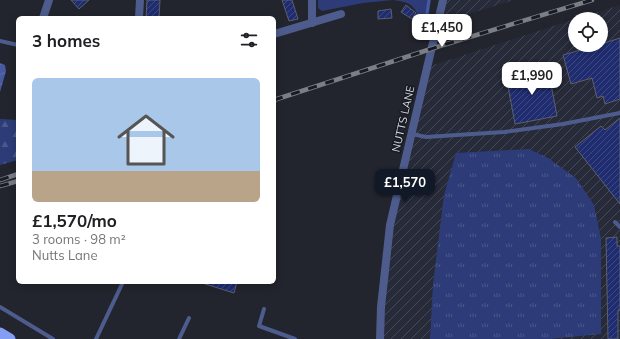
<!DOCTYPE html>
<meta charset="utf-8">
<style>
:root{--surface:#fff;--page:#f2f2f2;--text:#202124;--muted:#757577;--line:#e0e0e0;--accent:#111827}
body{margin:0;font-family:Mulish,sans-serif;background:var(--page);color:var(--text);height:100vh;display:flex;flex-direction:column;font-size:15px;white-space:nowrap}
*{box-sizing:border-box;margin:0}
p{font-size:13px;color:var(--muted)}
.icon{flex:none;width:22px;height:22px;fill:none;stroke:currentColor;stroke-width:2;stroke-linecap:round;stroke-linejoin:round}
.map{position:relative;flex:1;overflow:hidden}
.details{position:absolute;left:16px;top:16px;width:260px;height:268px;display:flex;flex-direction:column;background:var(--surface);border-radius:6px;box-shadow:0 2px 10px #0003}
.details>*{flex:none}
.controls{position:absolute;left:568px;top:12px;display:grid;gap:8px}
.controls a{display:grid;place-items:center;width:40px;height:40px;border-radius:50%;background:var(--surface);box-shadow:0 2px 10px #0003;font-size:20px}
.price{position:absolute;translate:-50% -34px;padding:0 9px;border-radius:8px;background:#fff;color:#222;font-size:13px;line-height:26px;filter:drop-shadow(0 1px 2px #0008)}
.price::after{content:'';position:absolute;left:50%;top:24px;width:12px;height:9px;margin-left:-6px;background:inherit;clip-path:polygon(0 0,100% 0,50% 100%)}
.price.current{background:var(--accent);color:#fff}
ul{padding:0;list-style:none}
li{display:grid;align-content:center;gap:8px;height:212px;padding:0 16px}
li+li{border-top:1px solid var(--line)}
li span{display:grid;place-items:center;height:124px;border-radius:6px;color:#555}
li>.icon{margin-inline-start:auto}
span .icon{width:72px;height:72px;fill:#fffc;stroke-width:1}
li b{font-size:17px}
h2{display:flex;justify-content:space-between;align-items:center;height:48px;padding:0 16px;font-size:17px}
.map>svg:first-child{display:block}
.industrial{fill:url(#industrial-furrows)}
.grass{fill:url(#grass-tufts)}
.forest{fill:url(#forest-firs)}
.park{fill:#2d3c78}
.water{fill:url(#water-waves)}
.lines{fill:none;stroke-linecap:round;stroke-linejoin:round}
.stream{stroke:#4659a1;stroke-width:3}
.building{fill:url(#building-hatch);stroke:#5d606a}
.service{stroke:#4d5c8c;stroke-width:4}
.minor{stroke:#4d5c8c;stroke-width:8}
.trunk{stroke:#849ef3;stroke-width:11}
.rail-casing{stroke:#7b7e85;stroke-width:4.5}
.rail{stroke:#181b24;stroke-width:3;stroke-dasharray:9;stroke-linecap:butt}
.labels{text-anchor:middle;stroke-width:3;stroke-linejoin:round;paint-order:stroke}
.street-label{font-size:11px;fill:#d9dce2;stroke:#181b24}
</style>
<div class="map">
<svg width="620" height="339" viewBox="0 0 620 339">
<defs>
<pattern id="industrial-furrows" width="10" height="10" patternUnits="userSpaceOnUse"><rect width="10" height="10" fill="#262a39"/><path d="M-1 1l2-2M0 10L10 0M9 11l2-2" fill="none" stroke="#454855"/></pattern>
<pattern id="grass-tufts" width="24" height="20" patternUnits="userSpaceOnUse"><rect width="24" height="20" fill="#2d3c78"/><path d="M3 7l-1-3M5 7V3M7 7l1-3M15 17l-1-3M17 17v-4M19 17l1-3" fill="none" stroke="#4b588b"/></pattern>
<pattern id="forest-firs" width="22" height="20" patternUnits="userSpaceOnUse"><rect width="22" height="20" fill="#2d3c78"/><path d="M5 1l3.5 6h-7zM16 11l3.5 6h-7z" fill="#4b588b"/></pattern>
<pattern id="water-waves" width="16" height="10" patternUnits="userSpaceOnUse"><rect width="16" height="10" fill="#4659a1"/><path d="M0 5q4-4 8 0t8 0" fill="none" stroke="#6070ae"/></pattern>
<pattern id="building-hatch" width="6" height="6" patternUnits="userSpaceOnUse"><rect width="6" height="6" fill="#1f2c6f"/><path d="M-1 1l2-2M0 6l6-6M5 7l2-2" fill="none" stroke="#3f4a83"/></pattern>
</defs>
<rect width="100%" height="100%" fill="#22252d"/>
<g class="industrial">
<path d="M443,0H514L437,24Z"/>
<path d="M620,5V339H380L390,225L427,67L575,19V45H601V19H576Z"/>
</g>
<path class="grass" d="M529,149L548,158L576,178L594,205L601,239V334L549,339H430L433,284L444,195L456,153Z"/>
<path class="forest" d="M0,119L18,120V160L0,165Z"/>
<g class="park">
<path d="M318,0H393L363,3L322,11L318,8Z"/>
<path d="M393,0H431L428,21L421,23C414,5 413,3 393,0Z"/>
</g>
<path class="water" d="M0,63L5,65L6,71L0,92Z"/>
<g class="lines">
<path class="stream" d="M425,26L429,0"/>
</g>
<g class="building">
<path d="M71,0H89L79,9Z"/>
<path d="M147,0H160L159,18H146Z"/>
<path d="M282,0H292L298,19L289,21Z"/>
<path d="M406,5L416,13L412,19L401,12Z"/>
<path d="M391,9L392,18L378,19V11Z"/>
<path d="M620,38V99L605,104L603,96L597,98L592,78L571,84L563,55L598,45H601V44Z"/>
<path d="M548,68L557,116L515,124L506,76Z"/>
<path d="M620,118V204L575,147L601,126L605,130Z"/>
<path d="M617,237V246H620V310H618V339H608L606,238Z"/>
<path d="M205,282H237L234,293L205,284Z"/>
</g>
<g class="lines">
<g class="service">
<path d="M0,41L18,45"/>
<path d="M412,134L426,137L504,132L563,124L620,113"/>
<path d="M615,222L620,227"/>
<path d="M0,307L53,339"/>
<path d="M264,309L259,326L295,339"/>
<path d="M96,339L123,282"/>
<path d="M179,339L189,318"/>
</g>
<g class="minor">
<path d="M312,0V23"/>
<path d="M43,18L49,0"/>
<path d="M139,18L140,0"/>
<path d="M274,34L341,14"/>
<path d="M380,339L381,307L390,225L443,0"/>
</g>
<path class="trunk" d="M0,333L10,339"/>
<defs>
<g id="rail">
<path d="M274,100L440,46L592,0"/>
<path d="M0,180L18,174"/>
<path d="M0,186L18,181"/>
</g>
</defs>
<use href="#rail" class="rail-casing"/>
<use href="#rail" class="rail"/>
</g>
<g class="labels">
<g class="street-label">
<text transform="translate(403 119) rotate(-77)" y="4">NUTTS LANE</text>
</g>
</g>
</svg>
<div class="controls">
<a><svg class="icon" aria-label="locate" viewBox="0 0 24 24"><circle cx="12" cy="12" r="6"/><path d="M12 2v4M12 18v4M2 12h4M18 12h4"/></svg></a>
</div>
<b class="price" style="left:442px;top:48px">£1,450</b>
<b class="price" style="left:532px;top:96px">£1,990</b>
<b class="price current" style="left:405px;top:203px">£1,570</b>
<section class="details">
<h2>3 homes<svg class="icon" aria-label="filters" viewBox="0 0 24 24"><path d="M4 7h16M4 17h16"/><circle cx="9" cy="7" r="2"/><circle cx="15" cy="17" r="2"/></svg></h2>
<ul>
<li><span style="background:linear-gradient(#a9c7e8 75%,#b9a48a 0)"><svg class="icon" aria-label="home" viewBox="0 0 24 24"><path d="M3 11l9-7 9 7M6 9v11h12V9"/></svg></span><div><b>£1,570/mo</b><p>3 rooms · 98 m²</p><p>Nutts Lane</p></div></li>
</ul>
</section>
</div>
